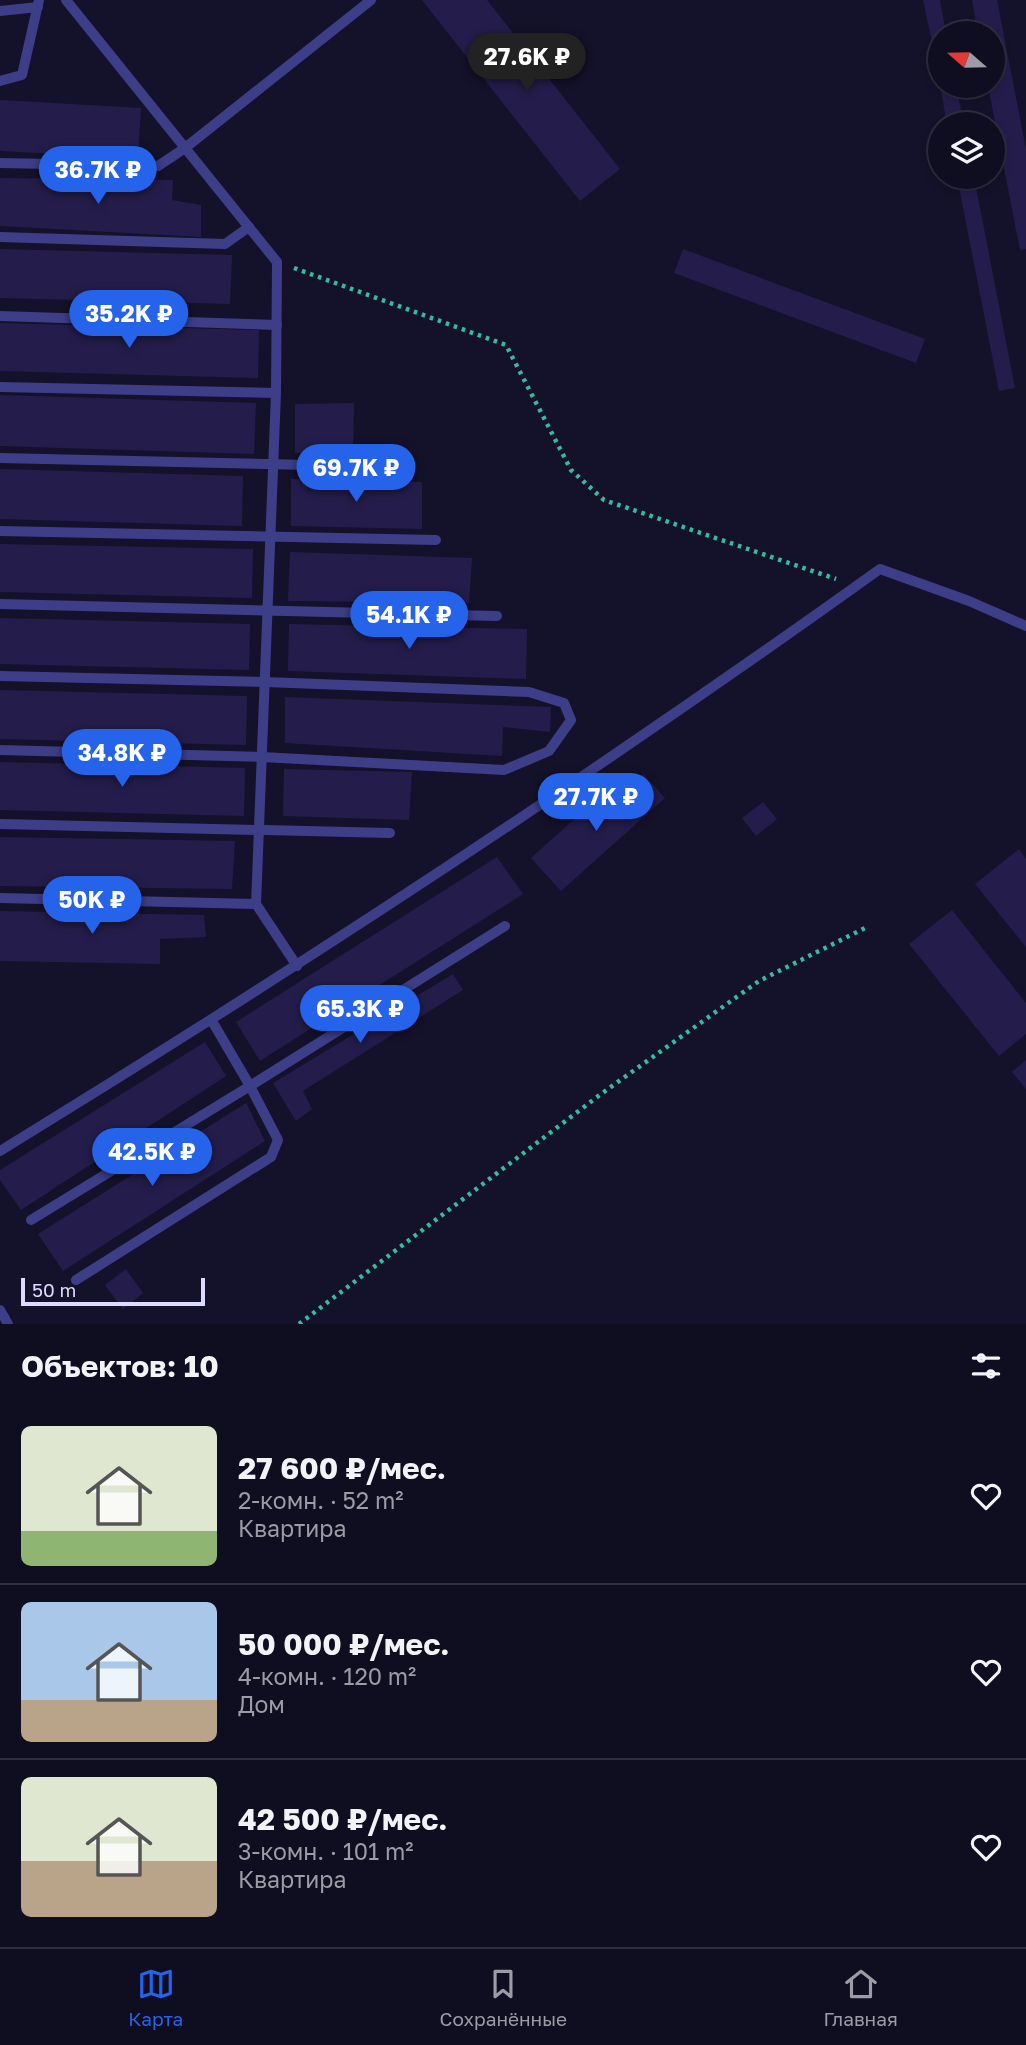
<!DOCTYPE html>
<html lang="ru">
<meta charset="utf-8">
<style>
:root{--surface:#0f0d20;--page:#1d1b2d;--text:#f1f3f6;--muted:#9b9ca5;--line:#2f2d3e;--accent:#2563eb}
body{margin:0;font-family:"Golos Text",sans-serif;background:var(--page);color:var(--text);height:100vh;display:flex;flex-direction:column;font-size:26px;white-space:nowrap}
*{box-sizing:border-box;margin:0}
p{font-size:23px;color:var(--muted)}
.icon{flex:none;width:38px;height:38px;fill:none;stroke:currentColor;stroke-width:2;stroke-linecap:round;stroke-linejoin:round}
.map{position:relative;height:1324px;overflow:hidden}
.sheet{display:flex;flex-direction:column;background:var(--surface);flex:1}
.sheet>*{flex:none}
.needle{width:46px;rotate:290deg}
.fabs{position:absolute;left:928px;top:21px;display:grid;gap:14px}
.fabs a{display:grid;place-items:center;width:77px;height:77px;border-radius:50%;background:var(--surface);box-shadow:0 4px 10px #0003,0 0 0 2px var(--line);font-size:35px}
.scale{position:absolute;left:21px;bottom:18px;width:184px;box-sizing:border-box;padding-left:7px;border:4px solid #dcdaff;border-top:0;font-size:19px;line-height:24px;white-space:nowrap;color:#dcdaff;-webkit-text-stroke:5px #14112a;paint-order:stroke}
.price{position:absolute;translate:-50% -60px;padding:0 16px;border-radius:24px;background:var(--accent);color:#fff;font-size:23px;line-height:46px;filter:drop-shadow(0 2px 4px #0008)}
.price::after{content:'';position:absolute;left:50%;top:42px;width:21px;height:16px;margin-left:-10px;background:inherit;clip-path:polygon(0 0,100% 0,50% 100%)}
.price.active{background:#222;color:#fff}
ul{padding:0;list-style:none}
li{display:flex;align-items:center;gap:21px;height:175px;padding:0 21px}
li+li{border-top:2px solid var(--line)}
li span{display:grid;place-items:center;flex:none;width:196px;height:140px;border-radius:10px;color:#555}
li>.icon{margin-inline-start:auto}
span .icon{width:84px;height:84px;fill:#fffc;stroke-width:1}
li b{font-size:30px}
h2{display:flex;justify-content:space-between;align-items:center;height:84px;padding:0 21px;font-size:30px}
.menu{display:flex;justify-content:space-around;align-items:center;height:98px;border-top:2px solid var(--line);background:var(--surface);font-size:19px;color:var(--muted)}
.menu a{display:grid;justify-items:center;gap:4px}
.menu .active{color:var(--accent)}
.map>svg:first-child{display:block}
.building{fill:#241d4b}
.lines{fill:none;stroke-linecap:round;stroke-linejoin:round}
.path{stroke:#32bbab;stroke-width:4.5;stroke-dasharray:3.5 5;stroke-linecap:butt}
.service{stroke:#3d3e88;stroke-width:10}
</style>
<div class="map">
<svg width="1026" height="1324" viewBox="0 0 1026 1324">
<rect width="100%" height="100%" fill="#14112a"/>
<g class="building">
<path d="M422,0H487L620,169L580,201Z"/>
<path d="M923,0H940L946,33H940V79Z"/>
<path d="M972,0H997L1026,149V249L1020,250L988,86H992V33H978Z"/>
<path d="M940,86H956L964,124H947Z"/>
<path d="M0,100L141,108L138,158L0,151Z"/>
<path d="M957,177H974L1015,388L999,391Z"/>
<path d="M0,178L173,180L172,200L201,205V237L0,226Z"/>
<path d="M0,249L232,255L230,304L0,298Z"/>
<path d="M683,249L925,339L916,363L674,273Z"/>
<path d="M0,323L259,330L258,378L0,371Z"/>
<path d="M0,395L256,403L254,454L0,446Z"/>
<path d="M354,403L353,454L295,453V404Z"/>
<path d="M0,469L243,476L242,526L0,519Z"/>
<path d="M291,479L422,482V529L291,526Z"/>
<path d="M0,544L253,549L252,598L0,592Z"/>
<path d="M290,552L472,558L469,603L288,601Z"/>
<path d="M0,618L250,624L249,670L0,664Z"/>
<path d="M289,624L527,629L526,679L288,671Z"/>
<path d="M0,690L247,696L246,745L0,739Z"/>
<path d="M285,697L551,707L550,732L503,727L502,756L285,743Z"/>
<path d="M0,762L245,768L244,816L0,810Z"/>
<path d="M284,769L412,772L409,820L283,816Z"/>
<path d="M643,774L665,798L561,891L531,858L579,815L601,812Z"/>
<path d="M763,802L777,819L756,836L742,818Z"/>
<path d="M0,837L235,841L232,889L0,886Z"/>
<path d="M1019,849L1026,859V947L975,884Z"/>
<path d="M497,857L523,894L260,1061L236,1022Z"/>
<path d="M952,910L1026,1003V1034L999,1056L909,944Z"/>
<path d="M0,911L204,915L206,937L160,939V964L0,961Z"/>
<path d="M453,974L463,990L303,1091L312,1109L296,1121L273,1083Z"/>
<path d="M205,1042L226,1076L21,1210L0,1180V1170Z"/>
<path d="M1026,1060V1089L1012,1072Z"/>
<path d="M246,1103L265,1141L63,1271L38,1234Z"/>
<path d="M126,1269L143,1293L123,1309L105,1285Z"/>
</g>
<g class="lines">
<g class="path">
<path d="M294,268L506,345L571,470L604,500L836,579"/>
<path d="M299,1324L601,1094L759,981L865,928"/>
</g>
<g class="service">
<path d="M66,0L277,262L276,393L256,904L297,966"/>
<path d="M0,11L38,7"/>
<path d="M0,81L22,75L39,0"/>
<path d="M0,163L158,166L185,148L371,0"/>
<path d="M0,237L225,244L249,227"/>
<path d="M0,316L277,325"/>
<path d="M0,387L276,393"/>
<path d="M0,458L396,467"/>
<path d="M0,531L436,540"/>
<path d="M0,604L497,616"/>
<path d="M0,676L265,682L529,692L564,703L571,720L549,751L504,770L262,757L0,750"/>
<path d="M0,824L390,833"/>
<path d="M0,898L256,904"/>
<path d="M0,1151C300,967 594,774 880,569L969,601L1026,626"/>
<path d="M31,1220L250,1086L505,926"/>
<path d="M76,1280L271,1157L278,1140L250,1086L212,1021"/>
<path d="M0,1310L8,1324"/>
</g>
</g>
</svg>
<div class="fabs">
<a><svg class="needle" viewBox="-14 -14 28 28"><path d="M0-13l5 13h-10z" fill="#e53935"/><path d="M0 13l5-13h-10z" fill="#9b9ca5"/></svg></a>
<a><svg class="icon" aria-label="layers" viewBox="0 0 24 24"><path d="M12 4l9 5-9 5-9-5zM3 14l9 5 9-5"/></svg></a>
</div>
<div class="scale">50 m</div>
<b class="price active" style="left:527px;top:93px">27.6K ₽</b>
<b class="price" style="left:98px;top:206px">36.7K ₽</b>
<b class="price" style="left:129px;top:350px">35.2K ₽</b>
<b class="price" style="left:356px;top:504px">69.7K ₽</b>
<b class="price" style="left:409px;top:651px">54.1K ₽</b>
<b class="price" style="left:122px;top:789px">34.8K ₽</b>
<b class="price" style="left:596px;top:833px">27.7K ₽</b>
<b class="price" style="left:92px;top:936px">50K ₽</b>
<b class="price" style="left:360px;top:1045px">65.3K ₽</b>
<b class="price" style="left:152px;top:1188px">42.5K ₽</b>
</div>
<section class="sheet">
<h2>Объектов: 10<svg class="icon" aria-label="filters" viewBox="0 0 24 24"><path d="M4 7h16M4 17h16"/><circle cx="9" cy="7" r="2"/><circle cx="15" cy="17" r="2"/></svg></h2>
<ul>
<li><span style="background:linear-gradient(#dfe7d0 75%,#8fb573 0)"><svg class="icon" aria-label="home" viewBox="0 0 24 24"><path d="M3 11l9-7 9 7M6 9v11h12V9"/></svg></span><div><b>27 600 ₽/мес.</b><p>2-комн. · 52 m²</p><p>Квартира</p></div><svg class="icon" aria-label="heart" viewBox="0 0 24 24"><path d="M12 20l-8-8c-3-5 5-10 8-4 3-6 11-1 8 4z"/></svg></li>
<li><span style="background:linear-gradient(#a9c7e8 70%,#b9a48a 0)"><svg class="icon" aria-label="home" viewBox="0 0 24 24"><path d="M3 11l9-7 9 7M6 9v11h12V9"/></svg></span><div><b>50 000 ₽/мес.</b><p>4-комн. · 120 m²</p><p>Дом</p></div><svg class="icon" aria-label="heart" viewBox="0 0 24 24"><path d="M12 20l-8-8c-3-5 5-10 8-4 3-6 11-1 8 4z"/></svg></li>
<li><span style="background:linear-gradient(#dfe7d0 60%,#b9a48a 0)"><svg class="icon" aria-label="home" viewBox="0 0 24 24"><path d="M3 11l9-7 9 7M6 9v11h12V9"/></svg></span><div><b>42 500 ₽/мес.</b><p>3-комн. · 101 m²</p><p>Квартира</p></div><svg class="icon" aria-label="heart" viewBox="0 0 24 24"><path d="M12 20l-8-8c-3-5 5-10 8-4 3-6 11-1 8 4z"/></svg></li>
</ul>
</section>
<nav class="menu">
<a class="active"><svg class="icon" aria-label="map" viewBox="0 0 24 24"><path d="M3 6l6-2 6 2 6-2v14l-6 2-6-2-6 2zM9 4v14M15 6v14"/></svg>Карта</a>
<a><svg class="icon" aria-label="saved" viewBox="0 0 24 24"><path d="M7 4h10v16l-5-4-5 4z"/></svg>Сохранённые</a>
<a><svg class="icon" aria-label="home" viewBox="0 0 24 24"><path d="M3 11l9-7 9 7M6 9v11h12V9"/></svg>Главная</a>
</nav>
